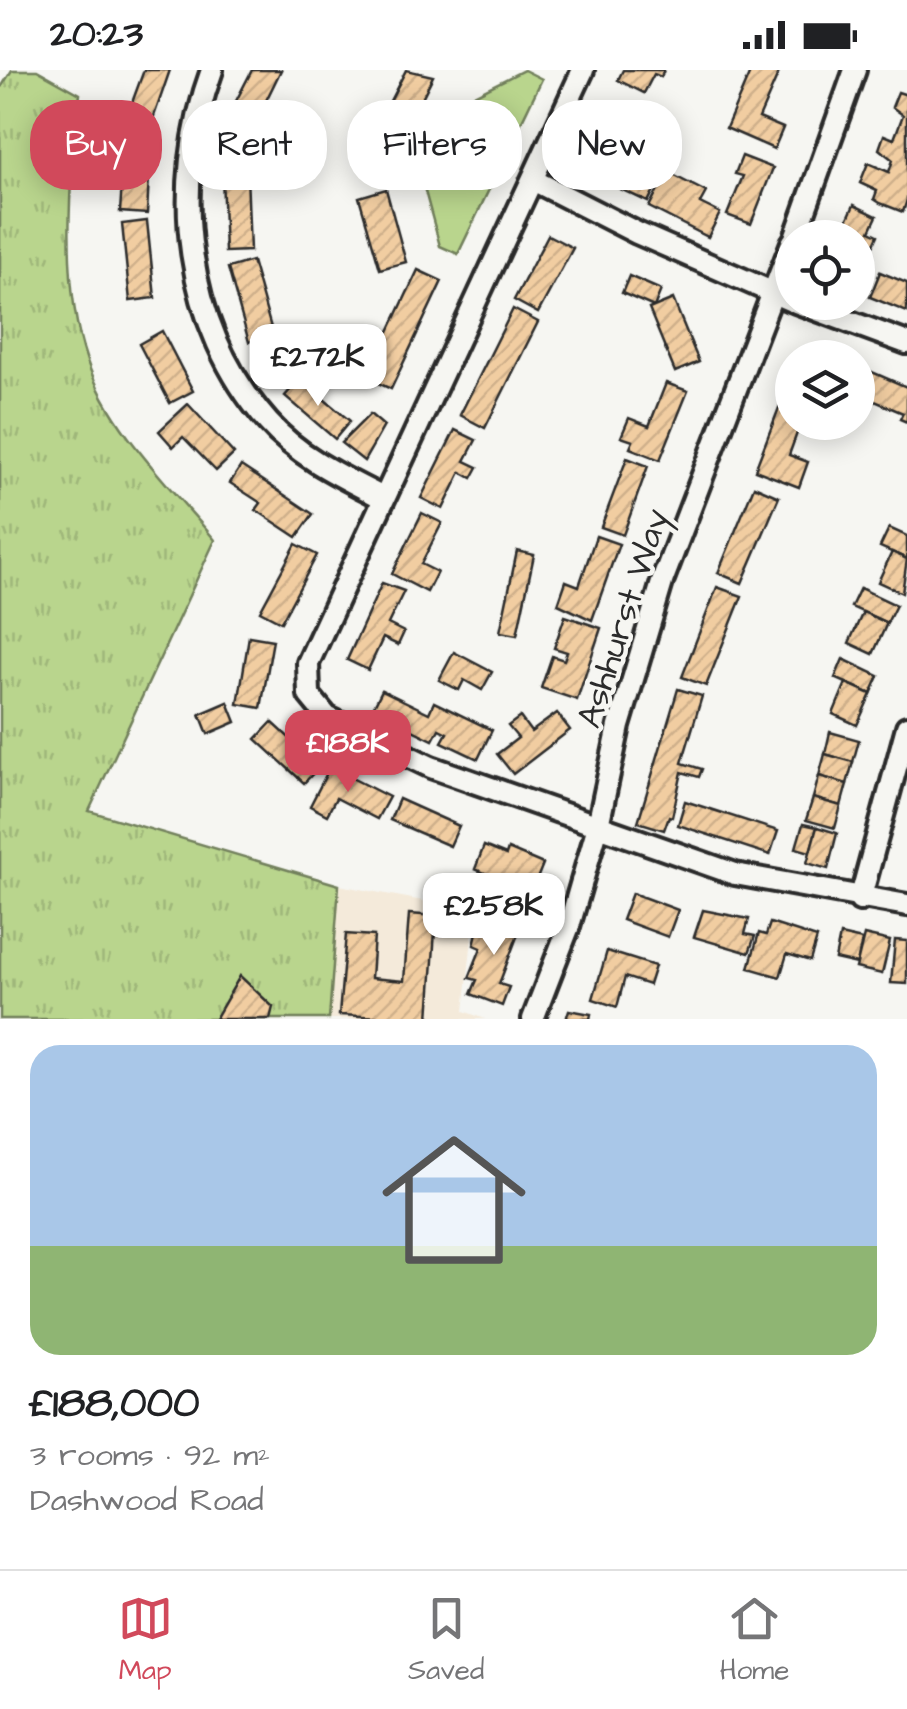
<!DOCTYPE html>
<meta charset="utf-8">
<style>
:root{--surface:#fff;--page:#f2f2f2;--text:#202124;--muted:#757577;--line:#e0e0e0;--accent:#d1495b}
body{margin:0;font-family:"Architects Daughter",sans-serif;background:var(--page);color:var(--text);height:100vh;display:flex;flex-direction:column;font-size:38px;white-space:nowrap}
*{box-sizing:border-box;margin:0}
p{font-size:32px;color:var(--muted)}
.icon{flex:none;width:55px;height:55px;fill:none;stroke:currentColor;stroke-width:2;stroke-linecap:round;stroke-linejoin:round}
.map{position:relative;height:949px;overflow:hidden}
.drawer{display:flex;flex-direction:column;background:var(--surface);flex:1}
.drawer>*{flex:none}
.guide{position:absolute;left:30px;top:30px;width:848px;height:90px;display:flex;gap:20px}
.controls{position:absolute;left:775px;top:150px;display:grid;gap:20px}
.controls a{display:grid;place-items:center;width:100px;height:100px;border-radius:50%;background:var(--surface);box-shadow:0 5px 25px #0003;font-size:50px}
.price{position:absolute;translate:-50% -85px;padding:0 22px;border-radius:20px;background:#fff;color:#222;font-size:32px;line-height:65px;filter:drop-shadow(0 2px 5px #0008)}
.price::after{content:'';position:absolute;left:50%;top:60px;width:30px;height:22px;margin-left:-15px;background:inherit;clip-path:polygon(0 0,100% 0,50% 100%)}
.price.active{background:var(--accent);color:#fff}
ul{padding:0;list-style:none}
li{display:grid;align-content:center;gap:20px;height:530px;padding:0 30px}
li+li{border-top:2px solid var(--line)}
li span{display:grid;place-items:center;height:310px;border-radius:30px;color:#555}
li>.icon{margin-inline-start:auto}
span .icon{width:180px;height:180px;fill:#fffc;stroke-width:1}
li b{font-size:42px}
.chip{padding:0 35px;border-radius:40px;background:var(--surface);box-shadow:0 5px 25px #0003;font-size:35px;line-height:90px}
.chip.active{background:var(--accent);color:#fff}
.status{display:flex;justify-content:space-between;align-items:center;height:70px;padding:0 50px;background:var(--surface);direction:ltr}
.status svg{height:28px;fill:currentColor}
.tabs{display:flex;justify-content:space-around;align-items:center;height:140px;border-top:2px solid var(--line);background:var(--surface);font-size:28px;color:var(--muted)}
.tabs a{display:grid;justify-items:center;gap:5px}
.tabs .active{color:var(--accent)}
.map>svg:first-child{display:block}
.built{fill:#f4eada}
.green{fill:#b9d58d;stroke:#72805c;stroke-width:2.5}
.park{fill:url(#park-tufts);stroke:#72805c;stroke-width:2.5}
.building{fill:url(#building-hatch);stroke:#2b2b2b;stroke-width:2.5}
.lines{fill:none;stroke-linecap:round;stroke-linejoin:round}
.minor-casing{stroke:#2b2b2b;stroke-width:28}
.minor{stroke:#f6f6f2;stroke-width:20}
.labels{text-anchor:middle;stroke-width:9;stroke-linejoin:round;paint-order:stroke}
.street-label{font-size:35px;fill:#2b2b2b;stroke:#f6f6f2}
</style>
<div class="status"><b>20:23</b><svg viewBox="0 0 49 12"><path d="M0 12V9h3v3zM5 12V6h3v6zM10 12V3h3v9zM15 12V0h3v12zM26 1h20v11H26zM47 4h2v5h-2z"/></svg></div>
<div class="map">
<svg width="907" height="949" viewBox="0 0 907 949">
<defs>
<pattern id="park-tufts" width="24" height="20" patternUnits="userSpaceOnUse" patternTransform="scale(2.5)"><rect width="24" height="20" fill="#b9d58d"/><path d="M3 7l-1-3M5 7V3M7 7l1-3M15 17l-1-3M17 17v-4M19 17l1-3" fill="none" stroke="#9fb77a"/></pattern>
<pattern id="building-hatch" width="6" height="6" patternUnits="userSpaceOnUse" patternTransform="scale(2.5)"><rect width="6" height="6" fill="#f1cda1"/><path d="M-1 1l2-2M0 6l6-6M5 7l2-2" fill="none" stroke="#cfb08b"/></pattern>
</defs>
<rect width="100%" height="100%" fill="#f6f6f2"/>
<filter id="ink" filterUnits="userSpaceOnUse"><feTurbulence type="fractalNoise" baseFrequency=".01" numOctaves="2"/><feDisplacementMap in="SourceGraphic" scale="20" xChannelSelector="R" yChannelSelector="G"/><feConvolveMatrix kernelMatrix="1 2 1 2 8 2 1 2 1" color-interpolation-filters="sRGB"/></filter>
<g filter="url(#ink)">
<path class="built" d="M339,815L475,841L464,941L485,949H329Z"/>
<path class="green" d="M524,0L542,9L458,184L440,176L422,110L460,32Z"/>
<path class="park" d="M12,0H37L80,24C69,104 60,213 87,291C110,359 170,416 215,470L89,741L339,815L329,949H0V19Z"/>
<g class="building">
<path d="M144,0H170L150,58L126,49Z"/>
<path d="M252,0H281L257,49L233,37Z"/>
<path d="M406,0L433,6L382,108L357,95Z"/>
<path d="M623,0H664L661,7L654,4L644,23L618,10Z"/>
<path d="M751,0H780L759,48L783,58L774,79L726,58Z"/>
<path d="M898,22L907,25V130L903,142L880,133L874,129L877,121L860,113L868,93L889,102L893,90L879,79L884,65L894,69L903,45L892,37Z"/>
<path d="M609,33L633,44L603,112L577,101Z"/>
<path d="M229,54L256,58L250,93L224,89Z"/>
<path d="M125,67L151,68L147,144L120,142Z"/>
<path d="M742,86L773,98L751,154L727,145L743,106L735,104Z"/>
<path d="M624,100L656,116L648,132L616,117Z"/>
<path d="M667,102L706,122L700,133L720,143L708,167L649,137Z"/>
<path d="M247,104L250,181L225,182L222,105Z"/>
<path d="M386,119L406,192L380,199L359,127Z"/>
<path d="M854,135L877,146L870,161L878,165L874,174L869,171L863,182L858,180V168H839Z"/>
<path d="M147,151L155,228L130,231L122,154Z"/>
<path d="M548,165L573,178L538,243L514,230Z"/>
<path d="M252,191L273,265L249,272L228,198Z"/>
<path d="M418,200L442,211L391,319L367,308Z"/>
<path d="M880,202L907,213V242L870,227Z"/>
<path d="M629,206L661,220L654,237L622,223Z"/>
<path d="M673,229L699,292L675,302L649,239Z"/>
<path d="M513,239L538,252L485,358L460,345Z"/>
<path d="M162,261L193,321L170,333L139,274Z"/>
<path d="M270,270L296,301L282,313L256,282Z"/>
<path d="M858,296L907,317V352L900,349L903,343L858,324Z"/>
<path d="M300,309L350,351L335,369L285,326Z"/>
<path d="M789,312L792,314V352H801L789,385L808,392L799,417L755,400Z"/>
<path d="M666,313L688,321L660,390L630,378L633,371L621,367L629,348L649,356Z"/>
<path d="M188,334L234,384L216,401L183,367L173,377L159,361Z"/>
<path d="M370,344L384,356L364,391L341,373Z"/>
<path d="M455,360L476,370L465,391L478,397L472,408L461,402L443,439L421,428Z"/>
<path d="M627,388L648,396L623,465L601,457Z"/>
<path d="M241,396L313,444L297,467L256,440L261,433L230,413Z"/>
<path d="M754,416L779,427L742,513L718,503Z"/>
<path d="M422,443L442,453L421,494L437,502L427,522L392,504Z"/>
<path d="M889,458L907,466V489L880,477Z"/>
<path d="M596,466L619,474L592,550L558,534L566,511L579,516Z"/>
<path d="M296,474L317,485L281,552L260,541Z"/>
<path d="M517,481L534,485L517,565L500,562Z"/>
<path d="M892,482L907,489L902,523L878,512Z"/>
<path d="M382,513L404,521L388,554L404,562L398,575L383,568L368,600L347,590Z"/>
<path d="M717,517L742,526L706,616L682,607Z"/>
<path d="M860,518L896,535L887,553L851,537Z"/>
<path d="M863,542L887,553L873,584L849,573Z"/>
<path d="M565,546L601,558L577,630L541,618L552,586L564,590L567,582L554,578Z"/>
<path d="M249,566L273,570L261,638L238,634Z"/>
<path d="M454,582L492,602L482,620L464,610L459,620L439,610Z"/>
<path d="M843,589L879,606L871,624L835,608Z"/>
<path d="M846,613L871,624L857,655L833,644Z"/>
<path d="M678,619L702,626L682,693L702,699L699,707L682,702L672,747L669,746L664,760L638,752Z"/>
<path d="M382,620L429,643L434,632L492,660L478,689L442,672L447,663L439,659L433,670L372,640Z"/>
<path d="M228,632L236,652L208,664L200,644Z"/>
<path d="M557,643L570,660L513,704L497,684L518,668L508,656L520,647L531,662Z"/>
<path d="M272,652L320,696L304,713L256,669Z"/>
<path d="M830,662L859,670L853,692L825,684Z"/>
<path d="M825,684L853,692L847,714L819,706Z"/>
<path d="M330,697L389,727L377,749L336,728L327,745L310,736Z"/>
<path d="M819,706L847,714L841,736L813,728Z"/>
<path d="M813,728L841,736L835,758L806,750Z"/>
<path d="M399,729L459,756L450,776L390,750Z"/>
<path d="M685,731L778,761L770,785L678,755Z"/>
<path d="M803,754L817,757L810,782L796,778Z"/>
<path d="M817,757L837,763L828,799L807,793Z"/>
<path d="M484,776L506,785L508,779L543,794L528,831L516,826L520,818L475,799Z"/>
<path d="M632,823L678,840L668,867L622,850Z"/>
<path d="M703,840L749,849L745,864L755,866L749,883L694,867Z"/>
<path d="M499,842L523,851L499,914L509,917L502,936L471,924L477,910L469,908L481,878L474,875L478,858L491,863Z"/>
<path d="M409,844L436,846L429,949L339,945L346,864L374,866L371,908L404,911Z"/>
<path d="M770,853L817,868L810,891L787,884L780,907L749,898L759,863L766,865Z"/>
<path d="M840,865L862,870L857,894L835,889Z"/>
<path d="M864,865L890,871L882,904L856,898Z"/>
<path d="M895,870L907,871V914L891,913Z"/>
<path d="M607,881L655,896L649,915L625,907L617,937L593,929Z"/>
<path d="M240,906L273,937L270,949H215Z"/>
<path d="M569,940L591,944L590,949H566Z"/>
</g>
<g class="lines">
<defs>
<g id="minor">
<path d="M212,0C169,117 184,257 268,352C299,387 342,407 383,428"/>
<path d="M583,0L308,593L309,625L327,647L431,697L735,804L907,835"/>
<path d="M533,110L637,163L792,231"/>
<path d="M795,168L855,0"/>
<path d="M796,232L907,273"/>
<path d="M860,830L907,657"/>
<path d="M533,949L569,856L598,756L619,656L663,509L792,173"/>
</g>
</defs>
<use href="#minor" class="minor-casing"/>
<use href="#minor" class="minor"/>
</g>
</g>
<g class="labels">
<g class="street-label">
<text transform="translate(622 548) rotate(-72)" y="12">Ashhurst Way</text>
</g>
</g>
</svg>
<div class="controls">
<a><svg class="icon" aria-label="locate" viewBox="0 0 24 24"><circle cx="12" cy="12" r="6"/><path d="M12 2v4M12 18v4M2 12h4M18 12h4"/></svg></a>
<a><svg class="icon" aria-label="layers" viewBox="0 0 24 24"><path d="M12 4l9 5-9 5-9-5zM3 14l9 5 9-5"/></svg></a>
</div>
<b class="price" style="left:318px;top:339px">£272K</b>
<b class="price active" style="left:348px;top:725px">£188K</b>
<b class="price" style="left:494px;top:888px">£258K</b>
<div class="guide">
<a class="chip active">Buy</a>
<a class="chip">Rent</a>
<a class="chip">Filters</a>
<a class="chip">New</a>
</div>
</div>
<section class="drawer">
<ul>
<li><span style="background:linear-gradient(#a9c7e8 65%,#8fb573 0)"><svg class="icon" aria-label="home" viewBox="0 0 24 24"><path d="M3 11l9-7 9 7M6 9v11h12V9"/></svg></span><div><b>£188,000</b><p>3 rooms · 92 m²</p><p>Dashwood Road</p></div></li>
</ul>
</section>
<nav class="tabs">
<a class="active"><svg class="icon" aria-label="map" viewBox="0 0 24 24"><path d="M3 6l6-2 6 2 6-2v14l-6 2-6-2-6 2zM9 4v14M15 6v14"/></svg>Map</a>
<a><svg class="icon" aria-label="saved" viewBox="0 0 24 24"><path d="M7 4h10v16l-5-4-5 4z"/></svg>Saved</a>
<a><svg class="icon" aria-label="home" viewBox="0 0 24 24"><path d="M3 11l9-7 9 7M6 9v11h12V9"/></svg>Home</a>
</nav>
